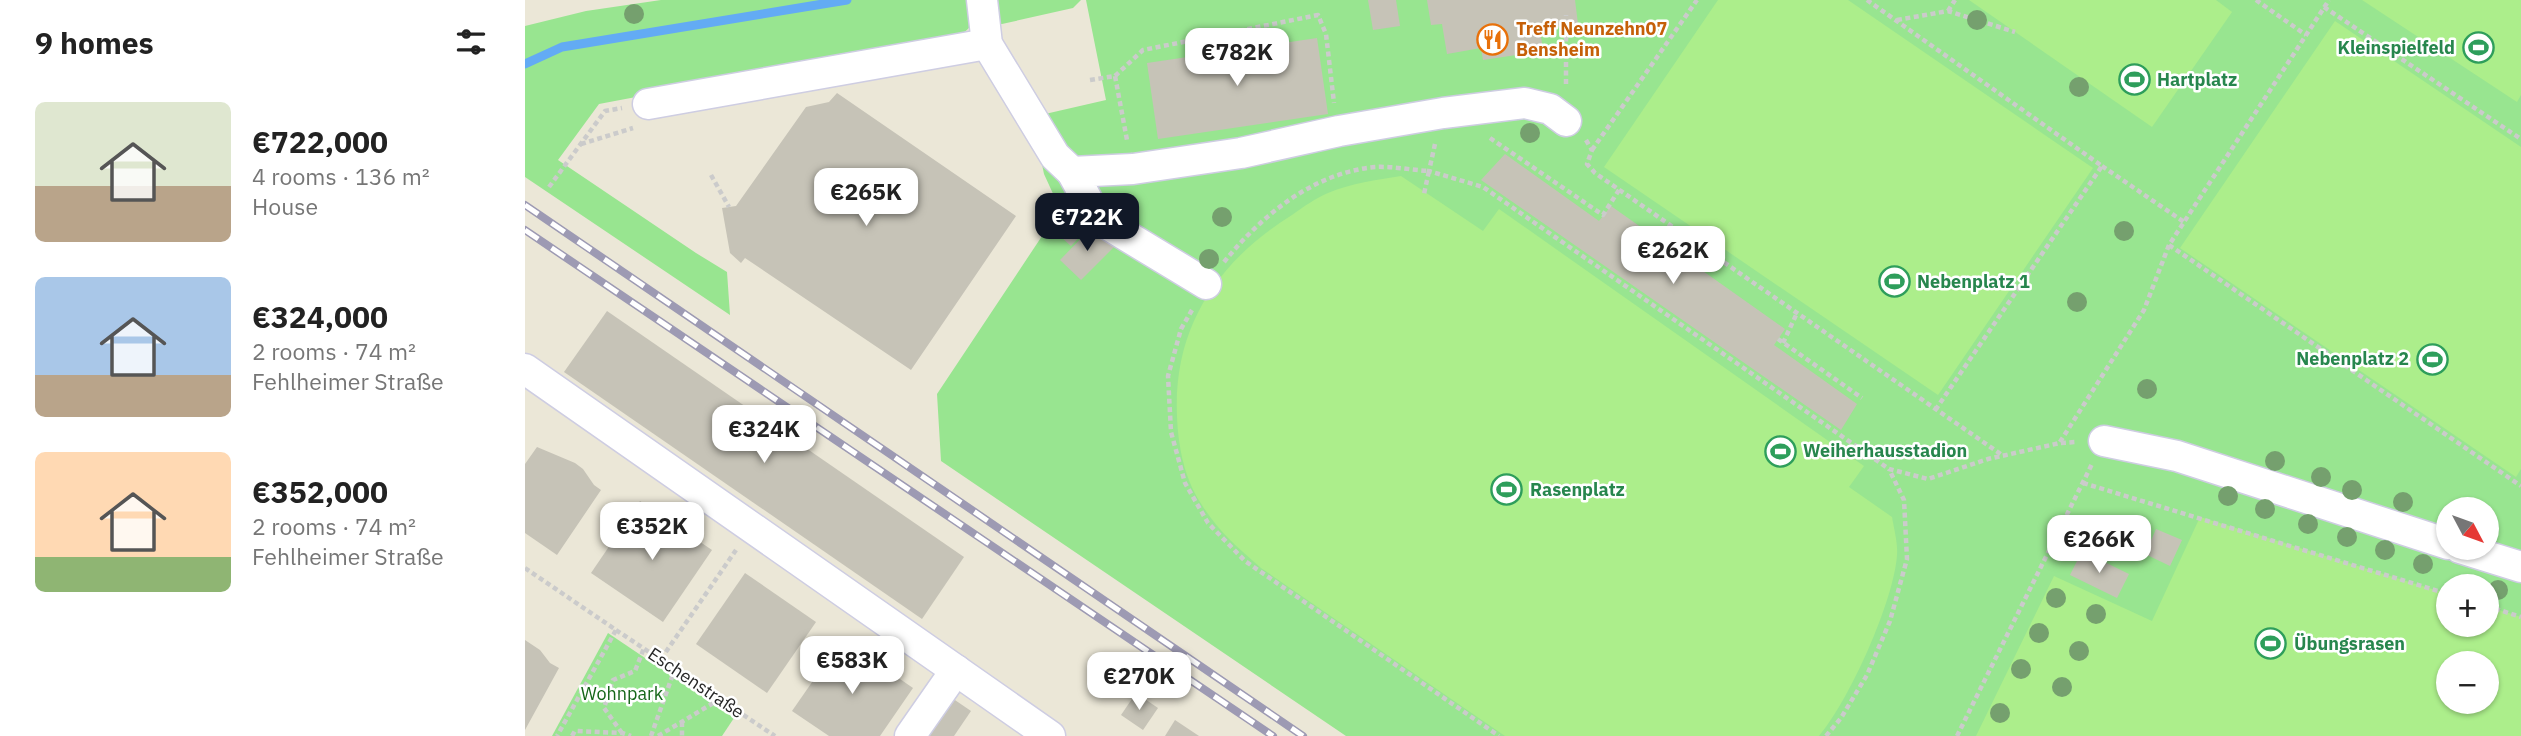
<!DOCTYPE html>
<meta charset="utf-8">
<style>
:root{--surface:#fff;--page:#f2f2f2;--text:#222;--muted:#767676;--accent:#111827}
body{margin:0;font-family:"IBM Plex Sans",sans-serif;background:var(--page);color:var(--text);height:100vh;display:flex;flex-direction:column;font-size:26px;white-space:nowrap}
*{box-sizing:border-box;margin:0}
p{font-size:23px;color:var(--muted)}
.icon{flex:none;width:38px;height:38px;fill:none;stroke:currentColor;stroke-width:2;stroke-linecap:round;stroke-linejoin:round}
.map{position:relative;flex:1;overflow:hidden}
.drawer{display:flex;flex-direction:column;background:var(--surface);width:525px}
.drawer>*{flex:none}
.needle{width:46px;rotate:131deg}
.controls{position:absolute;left:1911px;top:497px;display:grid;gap:14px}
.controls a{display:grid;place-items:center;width:63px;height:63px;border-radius:50%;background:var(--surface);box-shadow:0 2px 5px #0004;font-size:35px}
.price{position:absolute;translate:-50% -60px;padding:0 16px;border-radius:14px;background:#fff;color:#222;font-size:23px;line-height:46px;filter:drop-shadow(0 2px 4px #0008)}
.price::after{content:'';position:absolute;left:50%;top:42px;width:21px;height:16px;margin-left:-10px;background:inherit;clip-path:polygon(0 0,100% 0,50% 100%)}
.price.active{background:var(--accent);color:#fff}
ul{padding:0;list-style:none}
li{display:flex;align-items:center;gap:21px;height:175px;padding:0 35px}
li span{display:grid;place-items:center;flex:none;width:196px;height:140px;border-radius:10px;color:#555}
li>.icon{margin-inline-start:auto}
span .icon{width:84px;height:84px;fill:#fffc;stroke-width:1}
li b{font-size:30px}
h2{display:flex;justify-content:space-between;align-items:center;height:84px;padding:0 35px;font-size:30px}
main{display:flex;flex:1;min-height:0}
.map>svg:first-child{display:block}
.green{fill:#98e590;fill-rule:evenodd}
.pitch{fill:#acee8b;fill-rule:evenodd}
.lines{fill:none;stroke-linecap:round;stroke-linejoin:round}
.stream{stroke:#63abf4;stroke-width:9}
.building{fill:#c6c3b7}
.minor-casing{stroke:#cecde2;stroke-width:33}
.path{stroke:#cbcbcb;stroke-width:4.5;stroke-dasharray:5 3.5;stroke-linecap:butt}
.minor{stroke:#fff;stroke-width:30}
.rail-casing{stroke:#9d9ab3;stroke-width:8}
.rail{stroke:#fff;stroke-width:5;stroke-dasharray:16;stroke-linecap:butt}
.tree{fill:#75a06e}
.labels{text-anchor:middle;stroke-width:5;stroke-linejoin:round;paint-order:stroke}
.food-label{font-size:18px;font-weight:bold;fill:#c56008;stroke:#fff;text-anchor:start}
.leisure-label{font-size:18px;font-weight:bold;fill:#27864d;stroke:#fff;text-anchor:start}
.street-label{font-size:18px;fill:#272727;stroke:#fff}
.park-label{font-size:18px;fill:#156618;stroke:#fff}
</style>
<main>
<section class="drawer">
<h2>9 homes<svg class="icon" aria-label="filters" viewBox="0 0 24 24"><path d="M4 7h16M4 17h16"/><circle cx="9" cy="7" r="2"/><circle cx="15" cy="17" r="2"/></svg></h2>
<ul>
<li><span style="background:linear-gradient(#dfe7d0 60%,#b9a48a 0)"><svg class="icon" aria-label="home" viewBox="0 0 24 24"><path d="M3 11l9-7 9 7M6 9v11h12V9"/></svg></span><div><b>€722,000</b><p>4 rooms · 136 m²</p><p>House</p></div></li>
<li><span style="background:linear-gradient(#a9c7e8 70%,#b9a48a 0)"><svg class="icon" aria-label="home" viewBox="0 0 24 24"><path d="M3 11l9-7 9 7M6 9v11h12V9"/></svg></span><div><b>€324,000</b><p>2 rooms · 74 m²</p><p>Fehlheimer Straße</p></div></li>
<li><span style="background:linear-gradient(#ffd9b3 75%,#8fb573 0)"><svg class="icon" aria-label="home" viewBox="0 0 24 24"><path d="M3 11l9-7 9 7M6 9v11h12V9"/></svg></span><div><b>€352,000</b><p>2 rooms · 74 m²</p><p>Fehlheimer Straße</p></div></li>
</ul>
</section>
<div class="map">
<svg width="1996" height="736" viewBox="0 0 1996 736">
<rect width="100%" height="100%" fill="#ebe7d7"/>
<g class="green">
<path d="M136,0H444C448,19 452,26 433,36L74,104L33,160L171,253L202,272L205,315L0,177V26L61,11Z"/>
<path d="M472,0H556L548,8L477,24H474Z"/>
<path d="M561,0H1996V736H821L416,461L412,394L535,209L519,174L507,117L581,100ZM1923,509H1962V548H1923ZM1923,586H1962V625H1923ZM1923,663H1962V702H1923Z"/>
<path d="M83,633L209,718L197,736H27Z"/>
</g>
<g class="pitch">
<path d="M1193,0H1323L1568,168L1413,395L1079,167Z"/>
<path d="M1444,0H1691L1707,12L1627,127Z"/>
<path d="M1837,0H1996V95L1992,102Z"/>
<path d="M1810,21L1996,147V469L1991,477L1655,248Z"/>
<path d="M876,176L958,231L974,209L1339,466L1324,487L1367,517C1369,529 1373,543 1372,555C1369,601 1324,701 1294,736H980L736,568C712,547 692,530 675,502C659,477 653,445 652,416C648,327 693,261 767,215C778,207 791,198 803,193C827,183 851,180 876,176Z"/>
<path d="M1675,517L1923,594V625H1962V606L1996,617V736H1451L1529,576L1627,621ZM1923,663H1962V702H1923Z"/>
</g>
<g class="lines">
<path class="stream" d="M0,64L37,47L322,0"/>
</g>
<g class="building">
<path d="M843,0H871L875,26L848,30Z"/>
<path d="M902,0H1050L1053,24L1015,29L1018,51L958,60L956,48L922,54L917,24L906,25Z"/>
<path d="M792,38L803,114L633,139L622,63Z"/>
<path d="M312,93L491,216L386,370L220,258L216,263L205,253L197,208L211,206L281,107L304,102Z"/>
<path d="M980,154L1074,221L1086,206L1260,329L1249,345L1332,404L1316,430L956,180Z"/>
<path d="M548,209L565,226L546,246L536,237L541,233L532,225Z"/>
<path d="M568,226L589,247L556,280L535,260Z"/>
<path d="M82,311L439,557L397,619L39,372Z"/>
<path d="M12,447L50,463L58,469L69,485L76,490L32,555L0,533V464Z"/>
<path d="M115,501L187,550L138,622L66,573Z"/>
<path d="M1631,529L1657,540L1645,566L1620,554Z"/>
<path d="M1557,551L1604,574L1592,598L1545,575Z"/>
<path d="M220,573L291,622L242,693L171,644Z"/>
<path d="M317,639L388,688L355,736H304L267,711Z"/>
<path d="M0,640L15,650L25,663L34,668L0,730Z"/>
<path d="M611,693L633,708L618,730L596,715Z"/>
<path d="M424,696L446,711L429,736H397Z"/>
<path d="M650,720L674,736H640Z"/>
</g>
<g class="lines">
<defs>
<g id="minor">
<path d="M457,0L462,44L530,156L547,172"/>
<path d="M123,104L462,44"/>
<path d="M681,284L572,218L547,172L608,169L716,153L814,131L918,113L1000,103L1025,109L1041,121"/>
<path d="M0,369L525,736"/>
<path d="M1579,441L1652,456L1923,544"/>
<path d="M1935,548L1996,567"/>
<path d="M385,736L431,670"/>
</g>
</defs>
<use href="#minor" class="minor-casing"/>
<g class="path">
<path d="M1342,0L1577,166L1411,409"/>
<path d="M1731,0L1781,35"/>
<path d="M1799,7L1996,139"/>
<path d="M1423,11L1430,0"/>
<path d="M1372,20L1423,11L1490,32"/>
<path d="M590,76L618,50L793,15L801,34L809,103"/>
<path d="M565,80L590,76L602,140"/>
<path d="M1041,84V15"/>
<path d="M965,138L1078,215L1094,190"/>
<path d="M1061,140L1067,150L1062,164L1070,173L1477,455"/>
<path d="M56,144L108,128"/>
<path d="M910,144L904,171L958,187L1364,469L1403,479L1463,459L1535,443L1551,442"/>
<path d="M1067,150L1172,0"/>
<path d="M1577,166L1659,222"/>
<path d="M186,175L204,207"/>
<path d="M24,187L80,111L97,108"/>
<path d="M1644,245L1996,486"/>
<path d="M699,262C737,215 788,173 850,167C867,166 886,170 904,171L899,194"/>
<path d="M667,310L656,329L643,376L646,432L660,483L683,523L720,561L974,736"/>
<path d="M1253,339L1337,398"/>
<path d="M1258,343L1272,313"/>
<path d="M1535,442L1619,310L1644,245L1804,0"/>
<path d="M1558,483L1923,594"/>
<path d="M0,568L91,630L32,736"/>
<path d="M1962,606L1996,617"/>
<path d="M91,630L250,736"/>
<path d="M136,659L211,550"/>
<path d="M157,722V736"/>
<path d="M97,733L79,708L88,680L110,671L119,648"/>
<path d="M47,736L50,731L97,733L106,736"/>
<path d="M126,736L148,674L139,663"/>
<path d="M133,736L195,699"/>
<path d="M1301,736L1316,718L1342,675L1365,621L1382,559L1379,500L1364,469"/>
<path d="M1432,736L1567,464"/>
</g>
<use href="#minor" class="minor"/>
<defs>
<g id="rail">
<path d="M0,205L778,736"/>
<path d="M0,230L748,736"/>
</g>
</defs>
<use href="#rail" class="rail-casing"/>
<use href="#rail" class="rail"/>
</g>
<g class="tree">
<circle cx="109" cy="14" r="10"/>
<circle cx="1452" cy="20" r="10"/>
<circle cx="1554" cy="87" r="10"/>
<circle cx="1005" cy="133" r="10"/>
<circle cx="697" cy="217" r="10"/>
<circle cx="1599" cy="231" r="10"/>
<circle cx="684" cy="259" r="10"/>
<circle cx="1552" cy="302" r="10"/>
<circle cx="1622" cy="389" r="10"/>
<circle cx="1750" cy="461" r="10"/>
<circle cx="1796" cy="477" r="10"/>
<circle cx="1827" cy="490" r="10"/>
<circle cx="1703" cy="496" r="10"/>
<circle cx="1878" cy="502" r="10"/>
<circle cx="1740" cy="509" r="10"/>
<circle cx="1783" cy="524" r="10"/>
<circle cx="1822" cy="537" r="10"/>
<circle cx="1860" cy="550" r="10"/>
<circle cx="1898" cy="564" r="10"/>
<circle cx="1973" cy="590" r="10"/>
<circle cx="1531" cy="598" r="10"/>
<circle cx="1571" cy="614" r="10"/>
<circle cx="1514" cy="633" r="10"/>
<circle cx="1554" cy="651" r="10"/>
<circle cx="1496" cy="669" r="10"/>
<circle cx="1537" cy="687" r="10"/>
<circle cx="1475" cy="713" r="10"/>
</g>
<defs>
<symbol id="restaurant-ring" viewBox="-11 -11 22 22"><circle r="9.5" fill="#fff" stroke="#e8710a" stroke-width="1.5"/><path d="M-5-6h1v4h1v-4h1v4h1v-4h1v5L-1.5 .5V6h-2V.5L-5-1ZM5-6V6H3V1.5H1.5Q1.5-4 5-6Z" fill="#e8710a"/></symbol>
<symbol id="stadium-ring" viewBox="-11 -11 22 22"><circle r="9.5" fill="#fff" stroke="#2e9e5b" stroke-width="1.5"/><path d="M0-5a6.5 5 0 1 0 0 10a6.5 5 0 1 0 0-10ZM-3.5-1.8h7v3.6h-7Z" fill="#2e9e5b"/></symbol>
</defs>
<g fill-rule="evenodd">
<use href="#restaurant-ring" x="950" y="22" width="35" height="35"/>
<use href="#stadium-ring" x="1936" y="30" width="35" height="35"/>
<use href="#stadium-ring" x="1592" y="62" width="35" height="35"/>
<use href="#stadium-ring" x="1352" y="264" width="35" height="35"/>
<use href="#stadium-ring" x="1890" y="342" width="35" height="35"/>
<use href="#stadium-ring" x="1238" y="434" width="35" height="35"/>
<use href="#stadium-ring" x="964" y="472" width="35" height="35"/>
<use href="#stadium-ring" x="1728" y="626" width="35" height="35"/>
</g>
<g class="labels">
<g class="food-label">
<text x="991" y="35">Treff Neunzehn07<tspan x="991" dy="21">Bensheim</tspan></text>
</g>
<g class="leisure-label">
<text x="1930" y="54" text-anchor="end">Kleinspielfeld</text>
<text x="1632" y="86">Hartplatz</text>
<text x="1392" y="288">Nebenplatz 1</text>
<text x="1884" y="365" text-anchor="end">Nebenplatz 2</text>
<text x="1278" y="457">Weiherhausstadion</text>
<text x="1005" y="496">Rasenplatz</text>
<text x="1769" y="650">Übungsrasen</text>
</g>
<g class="street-label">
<text transform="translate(171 683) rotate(34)" y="6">Eschenstraße</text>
</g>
<g class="park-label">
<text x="97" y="700">Wohnpark</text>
</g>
</g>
</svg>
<div class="controls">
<a><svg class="needle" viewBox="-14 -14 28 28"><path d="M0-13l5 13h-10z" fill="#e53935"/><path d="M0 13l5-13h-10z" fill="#767676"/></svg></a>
<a>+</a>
<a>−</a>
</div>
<b class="price" style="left:712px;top:88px">€782K</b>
<b class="price" style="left:341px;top:228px">€265K</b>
<b class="price active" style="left:562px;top:253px">€722K</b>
<b class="price" style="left:1148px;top:286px">€262K</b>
<b class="price" style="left:239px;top:465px">€324K</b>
<b class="price" style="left:127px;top:562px">€352K</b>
<b class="price" style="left:1574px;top:575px">€266K</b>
<b class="price" style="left:327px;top:696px">€583K</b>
<b class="price" style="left:614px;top:712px">€270K</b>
</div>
</main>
